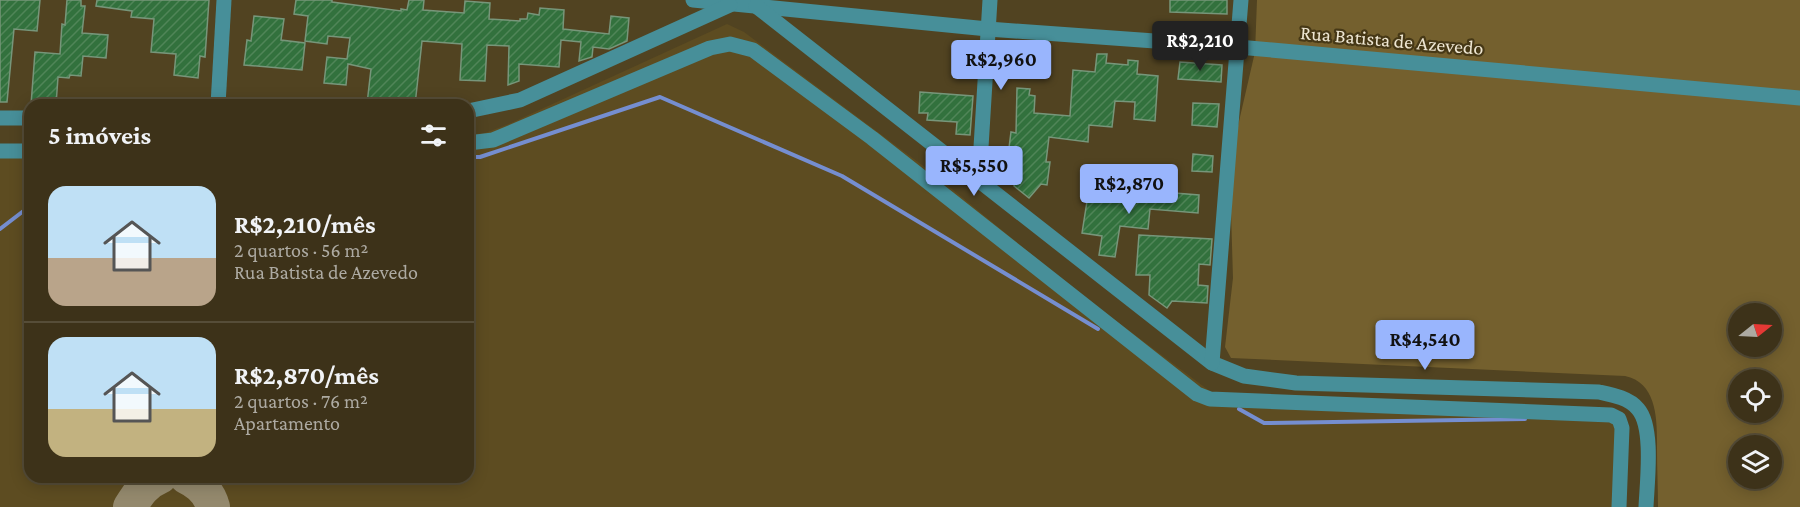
<!DOCTYPE html>
<html lang="pt">
<meta charset="utf-8">
<style>
:root{--surface:#3d3219;--page:#443a22;--text:#f1f3f6;--muted:#adaaa2;--line:#564d38;--accent:#99b5fd}
body{margin:0;font-family:"Crimson Pro",serif;background:var(--page);color:var(--text);height:100vh;display:flex;flex-direction:column;font-size:22px;white-space:nowrap}
*{box-sizing:border-box;margin:0}
p{font-size:20px;color:var(--muted)}
.icon{flex:none;width:33px;height:33px;fill:none;stroke:currentColor;stroke-width:2;stroke-linecap:round;stroke-linejoin:round}
.map{position:relative;flex:1;overflow:hidden}
.details{position:absolute;left:24px;top:99px;width:450px;height:384px;display:flex;flex-direction:column;background:var(--surface);border-radius:18px;box-shadow:0 3px 15px #0003,0 0 0 2px var(--line)}
.details>*{flex:none}
.needle{width:39px;rotate:72deg}
.fabs{position:absolute;left:1728px;top:303px;display:grid;gap:12px}
.fabs a{display:grid;place-items:center;width:54px;height:54px;border-radius:50%;background:var(--surface);box-shadow:0 3px 15px #0003,0 0 0 2px var(--line);font-size:30px}
.price{position:absolute;translate:-50% -51px;padding:0 14px;border-radius:6px;background:var(--accent);color:#111;font-size:20px;line-height:39px;filter:drop-shadow(0 2px 3px #0008)}
.price::after{content:'';position:absolute;left:50%;top:36px;width:18px;height:14px;margin-left:-9px;background:inherit;clip-path:polygon(0 0,100% 0,50% 100%)}
.price.selected{background:#222;color:#fff}
ul{padding:0;list-style:none}
li{display:flex;align-items:center;gap:18px;height:150px;padding:0 24px}
li+li{border-top:2px solid var(--line)}
li span{display:grid;place-items:center;flex:none;width:168px;height:120px;border-radius:18px;color:#555}
li>.icon{margin-inline-start:auto}
span .icon{width:72px;height:72px;fill:#fffc;stroke-width:1}
li b{font-size:26px}
h2{display:flex;justify-content:space-between;align-items:center;height:72px;padding:0 24px;font-size:26px}
.map>svg:first-child{display:block}
.built{fill:#5d4c21}
.green{fill:#74602e;fill-rule:evenodd}
.lines{fill:none;stroke-linecap:round;stroke-linejoin:round}
.stream{stroke:#758ed0;stroke-width:4}
.taxiway{stroke:#94896d;stroke-width:34}
.building{fill:url(#building-hatch);stroke:#77967a;stroke-width:1.5}
.minor{stroke:#478f99;stroke-width:15}
.labels{text-anchor:middle;stroke-width:4.5;stroke-linejoin:round;paint-order:stroke}
.street-label{font-size:20px;fill:#eee6d2;stroke:#463816}
</style>
<div class="map">
<svg width="1800" height="507" viewBox="0 0 1800 507">
<defs>
<pattern id="building-hatch" width="6" height="6" patternUnits="userSpaceOnUse" patternTransform="scale(1.5)"><rect width="6" height="6" fill="#32713d"/><path d="M-1 1l2-2M0 6l6-6M5 7l2-2" fill="none" stroke="#508558"/></pattern>
</defs>
<rect width="100%" height="100%" fill="#514321"/>
<path class="built" d="M727,24L744,32L930,171L1075,290L1215,395L1623,412L1626,423L1623,507H0V145L30,144V477H468V135L485,133L511,123Z"/>
<path class="green" d="M1257,0H1800V507H1658C1658,488 1657,469 1657,450C1657,424 1659,383 1625,376L1231,358L1225,347L1233,278L1231,212L1237,130L1255,52ZM1738,314H1772V346H1738ZM1738,380H1772V412H1738ZM1738,446H1772V478H1738Z"/>
<g class="lines">
<g class="stream">
<path d="M468,157H480L660,97L842,176L1098,329"/>
<path d="M0,229L30,206"/>
<path d="M1239,409L1264,423L1525,419"/>
</g>
<g class="taxiway">
<path d="M186,477C199,483 209,492 213,507"/>
<path d="M130,507C138,494 145,483 160,477"/>
</g>
</g>
<g class="building">
<path d="M0,0H40L37,31L14,29L7,102H0Z"/>
<path d="M67,0H81V6H85L82,33L108,35L106,58L83,56L81,76L70,75L69,78L58,77L56,105H31L35,52L60,54L62,24L65,25Z"/>
<path d="M97,0H209L205,57L200,56L198,78L174,75L176,54L151,52L154,19L131,17L132,11L96,6Z"/>
<path d="M296,0H332V2L401,11V9L407,10L409,0H424L423,10L464,13L465,1L490,3L489,19L520,21V19H527L528,13L539,15L540,8L564,10L563,29L609,34L611,16L629,18L627,41L609,49L593,47L592,57L579,61L581,42L561,40L559,67L519,64V81L508,85L509,46L487,45L485,81L460,80L462,44L422,41L415,105L388,103L387,105H372L367,104L371,69L348,64L346,85L324,83L327,57L347,59L350,38L328,36L327,44L305,41L308,16L294,14Z"/>
<path d="M1170,0H1227V14L1170,12Z"/>
<path d="M254,16L284,19L281,40L305,43L302,70L244,65L247,40L251,41Z"/>
<path d="M1097,54H1107L1106,63L1128,65V60L1138,61L1137,74L1158,76L1155,121L1134,119L1135,102L1115,101L1112,127L1089,125L1088,142L1049,137L1046,162H1050L1047,185L1041,184L1029,198L1014,186L1018,158L1008,156L1011,132L1016,133L1017,88L1030,89L1029,95L1035,96L1034,113L1070,116L1073,70L1095,72Z"/>
<path d="M1180,62L1222,65L1221,82L1178,79Z"/>
<path d="M920,92L973,96L970,135L956,134L957,122L927,120L928,113H919Z"/>
<path d="M1193,103L1219,104L1217,127L1192,125Z"/>
<path d="M1193,154L1213,156L1212,172L1192,171Z"/>
<path d="M1162,192L1199,195L1198,213L1150,209L1148,229L1120,226L1115,257L1099,255L1102,236L1082,233L1088,195L1131,201V196L1162,199Z"/>
<path d="M1139,235L1212,239L1210,265L1199,264L1198,285L1208,286L1207,303L1172,301L1167,308L1149,295L1150,275H1136Z"/>
</g>
<g class="lines">
<g class="minor">
<path d="M693,0L988,29L1238,47L1800,98"/>
<path d="M756,6L1212,363L1244,376L1296,383L1599,392C1613,395 1629,398 1638,409C1654,427 1647,483 1646,507"/>
<path d="M218,105L224,0"/>
<path d="M468,111L520,100L730,5"/>
<path d="M0,118H30"/>
<path d="M468,143L493,140L710,48L730,44L753,50L872,138L1197,394L1210,399L1611,415L1619,419L1622,428L1619,507"/>
<path d="M0,151H30"/>
<path d="M979,180L990,0"/>
<path d="M1212,363L1241,0"/>
</g>
</g>
<g class="labels">
<g class="street-label">
<text transform="translate(1392 40) rotate(5)" y="7">Rua Batista de Azevedo</text>
</g>
</g>
</svg>
<div class="fabs">
<a><svg class="needle" viewBox="-14 -14 28 28"><path d="M0-13l5 13h-10z" fill="#e53935"/><path d="M0 13l5-13h-10z" fill="#adaaa2"/></svg></a>
<a><svg class="icon" aria-label="locate" viewBox="0 0 24 24"><circle cx="12" cy="12" r="6"/><path d="M12 2v4M12 18v4M2 12h4M18 12h4"/></svg></a>
<a><svg class="icon" aria-label="layers" viewBox="0 0 24 24"><path d="M12 4l9 5-9 5-9-5zM3 14l9 5 9-5"/></svg></a>
</div>
<b class="price selected" style="left:1200px;top:72px">R$2,210</b>
<b class="price" style="left:1001px;top:91px">R$2,960</b>
<b class="price" style="left:974px;top:197px">R$5,550</b>
<b class="price" style="left:1129px;top:215px">R$2,870</b>
<b class="price" style="left:1425px;top:371px">R$4,540</b>
<section class="details">
<h2>5 imóveis<svg class="icon" aria-label="filters" viewBox="0 0 24 24"><path d="M4 7h16M4 17h16"/><circle cx="9" cy="7" r="2"/><circle cx="15" cy="17" r="2"/></svg></h2>
<ul>
<li><span style="background:linear-gradient(#bfe0f5 60%,#b9a48a 0)"><svg class="icon" aria-label="home" viewBox="0 0 24 24"><path d="M3 11l9-7 9 7M6 9v11h12V9"/></svg></span><div><b>R$2,210/mês</b><p>2 quartos · 56 m²</p><p>Rua Batista de Azevedo</p></div></li>
<li><span style="background:linear-gradient(#bfe0f5 60%,#c2b280 0)"><svg class="icon" aria-label="home" viewBox="0 0 24 24"><path d="M3 11l9-7 9 7M6 9v11h12V9"/></svg></span><div><b>R$2,870/mês</b><p>2 quartos · 76 m²</p><p>Apartamento</p></div></li>
</ul>
</section>
</div>
